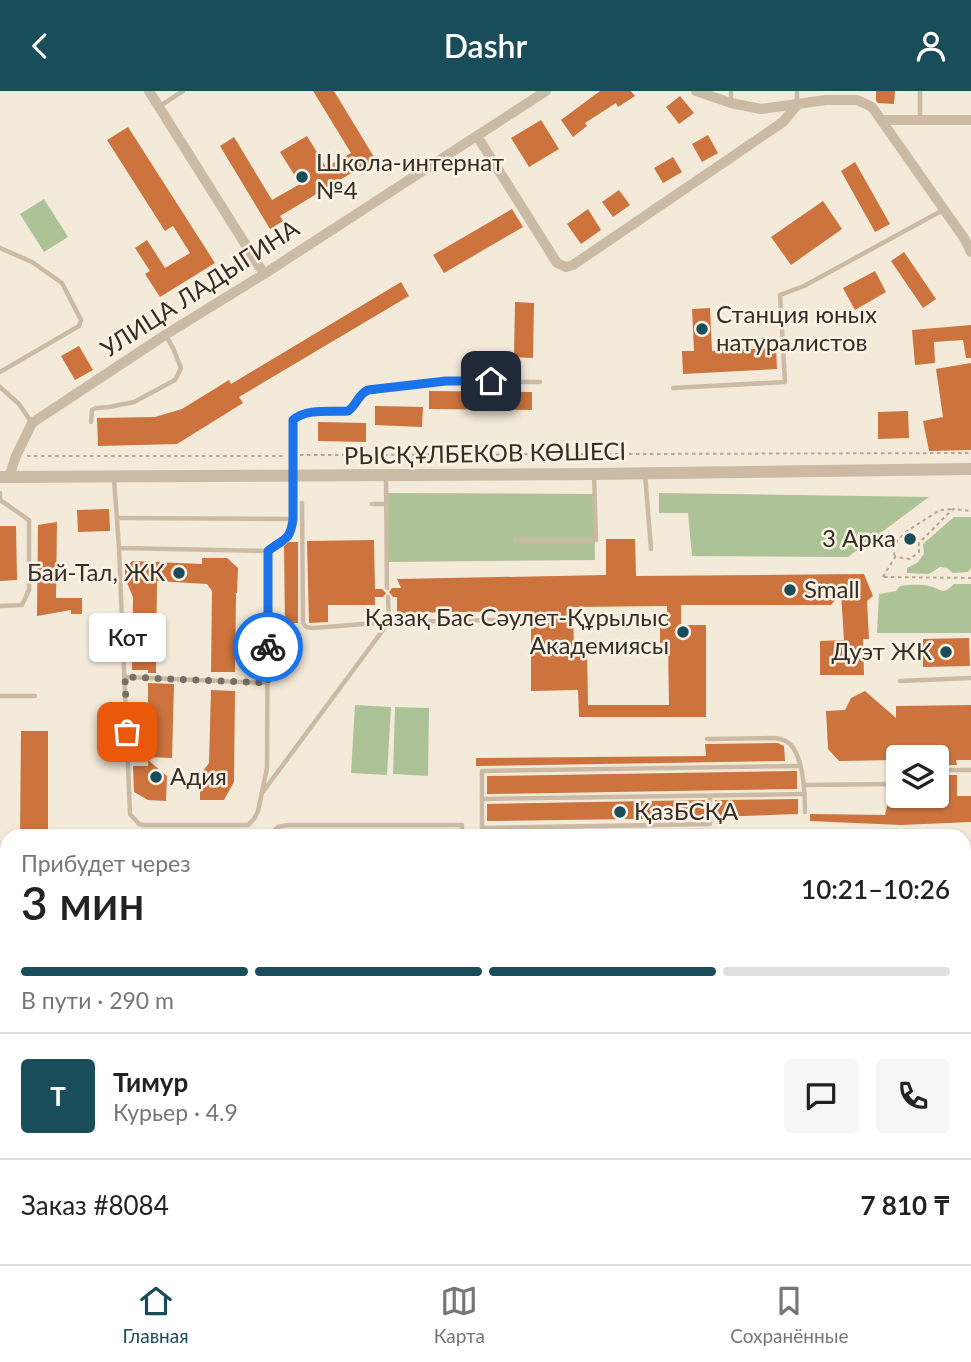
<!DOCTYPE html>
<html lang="ru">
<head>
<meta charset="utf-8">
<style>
	:root { --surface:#fff; --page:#f6f6f6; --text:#222; --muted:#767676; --line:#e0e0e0; --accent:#1a4d5a }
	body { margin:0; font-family:Lato,sans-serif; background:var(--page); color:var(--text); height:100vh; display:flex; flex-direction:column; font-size:26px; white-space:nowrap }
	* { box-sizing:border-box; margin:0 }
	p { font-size:23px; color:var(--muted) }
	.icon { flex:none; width:38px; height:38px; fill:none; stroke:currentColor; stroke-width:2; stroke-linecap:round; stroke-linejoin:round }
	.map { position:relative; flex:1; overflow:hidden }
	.side { position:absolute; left:0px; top:738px; width:971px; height:436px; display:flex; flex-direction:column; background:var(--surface); border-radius:21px 21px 0 0; box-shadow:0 2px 5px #0004 }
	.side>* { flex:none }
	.controls { position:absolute; left:886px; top:654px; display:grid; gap:14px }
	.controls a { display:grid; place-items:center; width:63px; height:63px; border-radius:7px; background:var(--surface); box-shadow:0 2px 5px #0004; font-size:35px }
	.pin { position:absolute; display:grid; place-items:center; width:60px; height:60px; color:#fff; margin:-30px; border-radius:14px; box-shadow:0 4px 10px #0006 }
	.courier { position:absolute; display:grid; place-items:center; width:70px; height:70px; margin:-35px; border:5px solid #1a73e8; border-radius:50%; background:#fff; color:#222; box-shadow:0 2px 9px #0007 }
	.bubble { position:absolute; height:49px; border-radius:7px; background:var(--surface); box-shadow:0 2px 5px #0004; font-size:23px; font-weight:600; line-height:49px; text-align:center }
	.headline em { font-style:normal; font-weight:600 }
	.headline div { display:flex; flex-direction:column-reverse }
	.headline { display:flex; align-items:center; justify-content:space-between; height:119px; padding:0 21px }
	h1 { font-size:46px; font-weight:600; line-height:52px }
	.bar { display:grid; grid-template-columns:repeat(4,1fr); gap:10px 7px; align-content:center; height:84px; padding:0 21px }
	.bar i { height:9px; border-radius:5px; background:var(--line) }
	.bar .active { background:var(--accent) }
	.bar p { grid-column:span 4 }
	.line { display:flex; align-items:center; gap:18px; padding:0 21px; border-top:2px solid var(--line) }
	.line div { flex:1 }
	.round { display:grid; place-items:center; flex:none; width:74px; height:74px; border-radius:7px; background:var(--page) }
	header { display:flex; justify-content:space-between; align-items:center; height:91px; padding:0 21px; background:var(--accent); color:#fff; font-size:32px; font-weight:600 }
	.tab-bar { display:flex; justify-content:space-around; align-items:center; height:98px; border-top:2px solid var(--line); background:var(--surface); font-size:19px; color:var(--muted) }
	.tab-bar a { display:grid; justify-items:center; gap:4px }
	.tab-bar .active { color:var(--accent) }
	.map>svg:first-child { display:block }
	.green { fill:#aec298 }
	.building { fill:#cc733e; fill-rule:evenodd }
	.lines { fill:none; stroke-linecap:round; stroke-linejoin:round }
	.path { stroke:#b7a58f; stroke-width:2; stroke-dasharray:3.5 3.5; stroke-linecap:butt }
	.service { stroke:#cbbba4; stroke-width:4.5 }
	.minor { stroke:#cbbba4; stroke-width:10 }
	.tertiary { stroke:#cbbba4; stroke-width:12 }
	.done { stroke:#787065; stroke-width:7; stroke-dasharray:0 12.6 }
	.route { stroke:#1a73e8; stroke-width:9 }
	.poi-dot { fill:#1a4d5a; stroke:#faf3e5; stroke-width:2.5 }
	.labels { text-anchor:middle; stroke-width:5; stroke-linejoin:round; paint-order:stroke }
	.poi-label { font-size:24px; fill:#362e26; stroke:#faf3e5; text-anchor:start }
	.street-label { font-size:24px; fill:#362e26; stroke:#faf3e5 }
</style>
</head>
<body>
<header><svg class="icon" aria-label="back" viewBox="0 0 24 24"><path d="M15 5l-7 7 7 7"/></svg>Dashr<svg class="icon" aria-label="person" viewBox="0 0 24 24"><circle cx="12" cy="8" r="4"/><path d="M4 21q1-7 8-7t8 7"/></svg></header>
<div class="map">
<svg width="971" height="1173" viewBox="0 0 971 1173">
	<rect width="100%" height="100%" fill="#f3ead9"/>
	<g class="green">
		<path d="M44,108L68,146L44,161L20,123Z"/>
		<path d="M388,402L594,403L595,469L388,471Z"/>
		<path d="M659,402L929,406L848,466L692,465L688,422H659Z"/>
		<path d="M954,426H971V477L968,481L953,482L947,477L940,476L929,483L907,482V477L917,472L924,463L923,453Z"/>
		<path d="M954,493H971V542H877L879,503L896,500L900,495C909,494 920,493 929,495C942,498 942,505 954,493Z"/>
		<path d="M355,614L391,616L387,684L351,682Z"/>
		<path d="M395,616L429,617L428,685L393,683Z"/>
		<path d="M0,1159H7V1167H23L24,1173H0Z"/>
	</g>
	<g class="building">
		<path d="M313,0H334L377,71L365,78L363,75L280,125L283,130L270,138L220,55L234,46L272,109L300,93L280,61L307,45L326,76L351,62Z"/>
		<path d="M600,0H631L635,5L618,16L616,12L585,32L587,35L573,46L561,29Z"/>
		<path d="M876,0H895L894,13L878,12L876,10Z"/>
		<path d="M680,5L694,22L679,33L666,16Z"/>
		<path d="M541,29L559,58L529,76L511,47Z"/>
		<path d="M128,36L215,172L160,206L145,183L150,180L135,157L147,149L165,177L190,162L173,135L165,140L107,49Z"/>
		<path d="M708,44L718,62L702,71L692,53Z"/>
		<path d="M673,66L682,81L663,92L654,77Z"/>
		<path d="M855,71L890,133L875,141L841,80Z"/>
		<path d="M619,99L630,114L613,126L602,111Z"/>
		<path d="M823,110L842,138L791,174L771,146Z"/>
		<path d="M512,118L523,136L444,182L433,164Z"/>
		<path d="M588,118L601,139L581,153L567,133Z"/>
		<path d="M904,161L936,208L923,217L891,170Z"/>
		<path d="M875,180L886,201L855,219L843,197Z"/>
		<path d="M401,191L409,205L239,306L243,312L177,353L98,355L97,327L155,326L182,318L229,289L231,293Z"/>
		<path d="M515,211L534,212L533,267L514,266Z"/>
		<path d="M710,217L712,260L776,257L777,278L683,283L682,260H694L692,218Z"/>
		<path d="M971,234V267H966L963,249L934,251L935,272L915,274L912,239Z"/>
		<path d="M79,255L93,279L75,289L61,265Z"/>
		<path d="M971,272V359L929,360L923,330L943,326L936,278Z"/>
		<path d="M429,300L532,301V319L429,318Z"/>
		<path d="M375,315L423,316L422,336L375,334Z"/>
		<path d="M908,320L909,347L878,348V321Z"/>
		<path d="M318,331L366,332V351L318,350Z"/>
		<path d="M109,418L110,440L78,441L77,419Z"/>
		<path d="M57,431L56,507H82V523H71V519L37,525L38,434Z"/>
		<path d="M0,435H16L17,489L0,490Z"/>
		<path d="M606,448H635L636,485L864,483L873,505L867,510L869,548H863L864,584H820V550L844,549L841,502L831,514H681V534H706V626H579L578,599L531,600V533L551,532L554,529L552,524H530V520L397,522V506H393L389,501L392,497H401L397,488L606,484ZM667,515V533L660,534V552H668L669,614H588L587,560H574L573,516Z"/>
		<path d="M374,449L375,498H382L386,502L383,506H375V514H328V531L309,532L307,450Z"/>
		<path d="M289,451H298V532H285L284,455Z"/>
		<path d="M202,467H227L238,477L237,502H236L235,581H211L212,500L207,493L157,490L156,582H148V579H132L133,506L125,487V479L132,470L202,473Z"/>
		<path d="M969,547L970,575L923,576V548Z"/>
		<path d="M148,592L174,593L172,667L148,666Z"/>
		<path d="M211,599L235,600L234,691L224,709H200V684L209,672Z"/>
		<path d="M865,600L896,627V615L971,614V669H956L957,674H938L936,667H898V669L839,670L828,658L826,620L845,619L851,607Z"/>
		<path d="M21,640H48V746H20Z"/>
		<path d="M778,652L784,655L785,670L476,675V667L706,665L705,653Z"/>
		<path d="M148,669L167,685L166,710L148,709L134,701L133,675H148Z"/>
		<path d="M797,680V698L487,703V685Z"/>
		<path d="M938,684H957V705H971V731L901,734L810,730V723L885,724L890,702L898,703V705H939Z"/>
		<path d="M798,708V723L715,726V709Z"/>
		<path d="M705,709V726L704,727L487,730V713Z"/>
	</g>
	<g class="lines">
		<g class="path">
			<path d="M300,364L971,362"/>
			<path d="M27,365H284"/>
			<path d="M895,465L893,459L897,450L907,440L940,419L953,418"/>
			<path d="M883,486L895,466L910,468L919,461V452L953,418L971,420"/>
			<path d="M884,486L971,487"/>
			<path d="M0,1016H7"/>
			<path d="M964,1017H971"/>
			<path d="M964,1065H971"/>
			<path d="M0,1069H7"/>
		</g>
		<g class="service">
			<path d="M797,0V13"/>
			<path d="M920,0V29"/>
			<path d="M731,12V0"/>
			<path d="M160,15L183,0"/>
			<path d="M0,157L32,171L62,192L81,229L79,235L0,281"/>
			<path d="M0,296L19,313L32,332"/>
			<path d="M673,297L785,291L780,204L804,195L943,119"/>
			<path d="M91,331L92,319L96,317L109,316L134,311L175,289L181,277L173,257L166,245"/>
			<path d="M645,383L651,458"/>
			<path d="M386,386L387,497"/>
			<path d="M114,388L119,457L268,460L267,677L258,720L254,728L248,734H143L139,733L130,723L119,457"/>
			<path d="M0,402V409L29,429V499L22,514L0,515"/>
			<path d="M302,412L303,532L306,536L313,537L388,531"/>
			<path d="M372,413H387"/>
			<path d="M117,427L293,428"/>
			<path d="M515,449H596L594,384"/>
			<path d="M268,460C275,454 285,450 290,443C298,431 293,353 292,334C299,317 332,321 348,320L352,317L363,301L419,292L446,290L540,291"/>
			<path d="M388,506L389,531L549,528"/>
			<path d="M125,586L268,592"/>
			<path d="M900,590L971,587"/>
			<path d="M0,605H35"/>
			<path d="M707,648L775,647C781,648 787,649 791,654C804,669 805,703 805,721"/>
			<path d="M936,679H971"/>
			<path d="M804,694L898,693"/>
			<path d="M262,702L389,531"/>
			<path d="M710,705V733L482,737V680L800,675"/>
			<path d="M482,708L805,703"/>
			<path d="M268,746L278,736L287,734H462V746"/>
			<path d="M0,781H7"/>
			<path d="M964,823H971"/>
			<path d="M0,936H7"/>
			<path d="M0,1110H7"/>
			<path d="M80,1167V1173"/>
			<path d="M432,1167V1173"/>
			<path d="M950,1167V1173"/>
		</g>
		<g class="minor">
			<path d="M149,0L264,183"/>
			<path d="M696,0L731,12L761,18L826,9H857L872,16L964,147L971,161"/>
			<path d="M882,29H971"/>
			<path d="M477,45L557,172L566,176L573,174L783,31L797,14"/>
			<path d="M9,386L16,365L32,332L165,244L264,183L546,0"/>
			<path d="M651,1167V1173"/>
			<path d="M143,1173V1167"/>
		</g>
		<g class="tertiary">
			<path d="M0,386L594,383L971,378"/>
			<path d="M0,1040L7,1041"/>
			<path d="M964,1041H971"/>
		</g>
	</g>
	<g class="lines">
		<path class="done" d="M127,641L125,586L268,592V556"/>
		<path class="route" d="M268,556V460C284,447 290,451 293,428V329C306,317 332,321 348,320C357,314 358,303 368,299L446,290H491"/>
	</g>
	<g class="poi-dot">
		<circle cx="302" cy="86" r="7"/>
		<circle cx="702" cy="238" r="7"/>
		<circle cx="910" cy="448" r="7"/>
		<circle cx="179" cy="482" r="7"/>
		<circle cx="790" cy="499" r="7"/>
		<circle cx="683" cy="541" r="7"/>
		<circle cx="946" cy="561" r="7"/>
		<circle cx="156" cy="686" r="7"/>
		<circle cx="620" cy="721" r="7"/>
	</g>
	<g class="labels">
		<g class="poi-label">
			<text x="316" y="80">Школа-интернат<tspan x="316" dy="28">№4</tspan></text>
			<text x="716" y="232">Станция юных<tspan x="716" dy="28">натуралистов</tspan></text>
			<text x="896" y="456" text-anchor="end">3 Арка</text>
			<text x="165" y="490" text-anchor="end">Бай-Тал, ЖК</text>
			<text x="804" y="507">Small</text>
			<text x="669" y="535" text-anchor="end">Қазақ Бас Сәулет-Құрылыс<tspan x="669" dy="28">Академиясы</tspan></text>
			<text x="932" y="569" text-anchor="end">Дуэт ЖК</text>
			<text x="170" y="694">Адия</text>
			<text x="634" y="729">ҚазБСҚА</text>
		</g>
		<g class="street-label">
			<text transform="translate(200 198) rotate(-33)" y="8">УЛИЦА ЛАДЫГИНА</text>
			<text transform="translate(485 363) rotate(-1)" y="8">РЫСҚҰЛБЕКОВ КӨШЕСІ</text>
		</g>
	</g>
</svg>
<div class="controls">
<a><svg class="icon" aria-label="layers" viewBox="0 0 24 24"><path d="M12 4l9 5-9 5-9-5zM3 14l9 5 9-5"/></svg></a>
</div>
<div class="pin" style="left:127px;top:641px;background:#ea580c"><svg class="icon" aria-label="bag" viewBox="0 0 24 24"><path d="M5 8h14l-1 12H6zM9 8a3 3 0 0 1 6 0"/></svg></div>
<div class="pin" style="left:491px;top:290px;background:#1f2937"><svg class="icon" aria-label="home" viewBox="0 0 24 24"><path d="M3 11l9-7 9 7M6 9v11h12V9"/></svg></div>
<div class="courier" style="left:268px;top:556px"><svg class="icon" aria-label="bike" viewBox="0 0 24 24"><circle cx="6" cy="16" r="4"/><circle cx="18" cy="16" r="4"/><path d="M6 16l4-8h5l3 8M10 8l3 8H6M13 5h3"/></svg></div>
<div class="bubble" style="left:89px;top:522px;width:77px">Кот</div>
<section class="side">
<div class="headline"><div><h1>3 мин</h1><p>Прибудет через</p></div><em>10:21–10:26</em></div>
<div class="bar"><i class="active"></i><i class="active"></i><i class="active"></i><i></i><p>В пути · 290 m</p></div>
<div class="line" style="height:126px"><b class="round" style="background:var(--accent);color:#fff">Т</b><div><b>Тимур</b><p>Курьер · 4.9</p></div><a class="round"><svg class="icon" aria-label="chat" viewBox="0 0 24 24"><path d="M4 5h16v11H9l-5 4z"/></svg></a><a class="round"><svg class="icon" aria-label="phone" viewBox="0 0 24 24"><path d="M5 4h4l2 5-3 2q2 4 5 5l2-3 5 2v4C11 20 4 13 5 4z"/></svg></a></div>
<div class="line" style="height:91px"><div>Заказ #8084</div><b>7 810 ₸</b></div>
</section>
</div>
<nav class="tab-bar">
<a class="active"><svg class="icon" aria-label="home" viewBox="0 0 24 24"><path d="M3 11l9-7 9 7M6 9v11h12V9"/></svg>Главная</a>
<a><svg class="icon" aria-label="map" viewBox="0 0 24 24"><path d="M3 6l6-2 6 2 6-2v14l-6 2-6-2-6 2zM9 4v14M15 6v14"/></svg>Карта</a>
<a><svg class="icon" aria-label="saved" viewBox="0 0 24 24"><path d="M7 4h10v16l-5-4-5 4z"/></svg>Сохранённые</a>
</nav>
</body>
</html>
